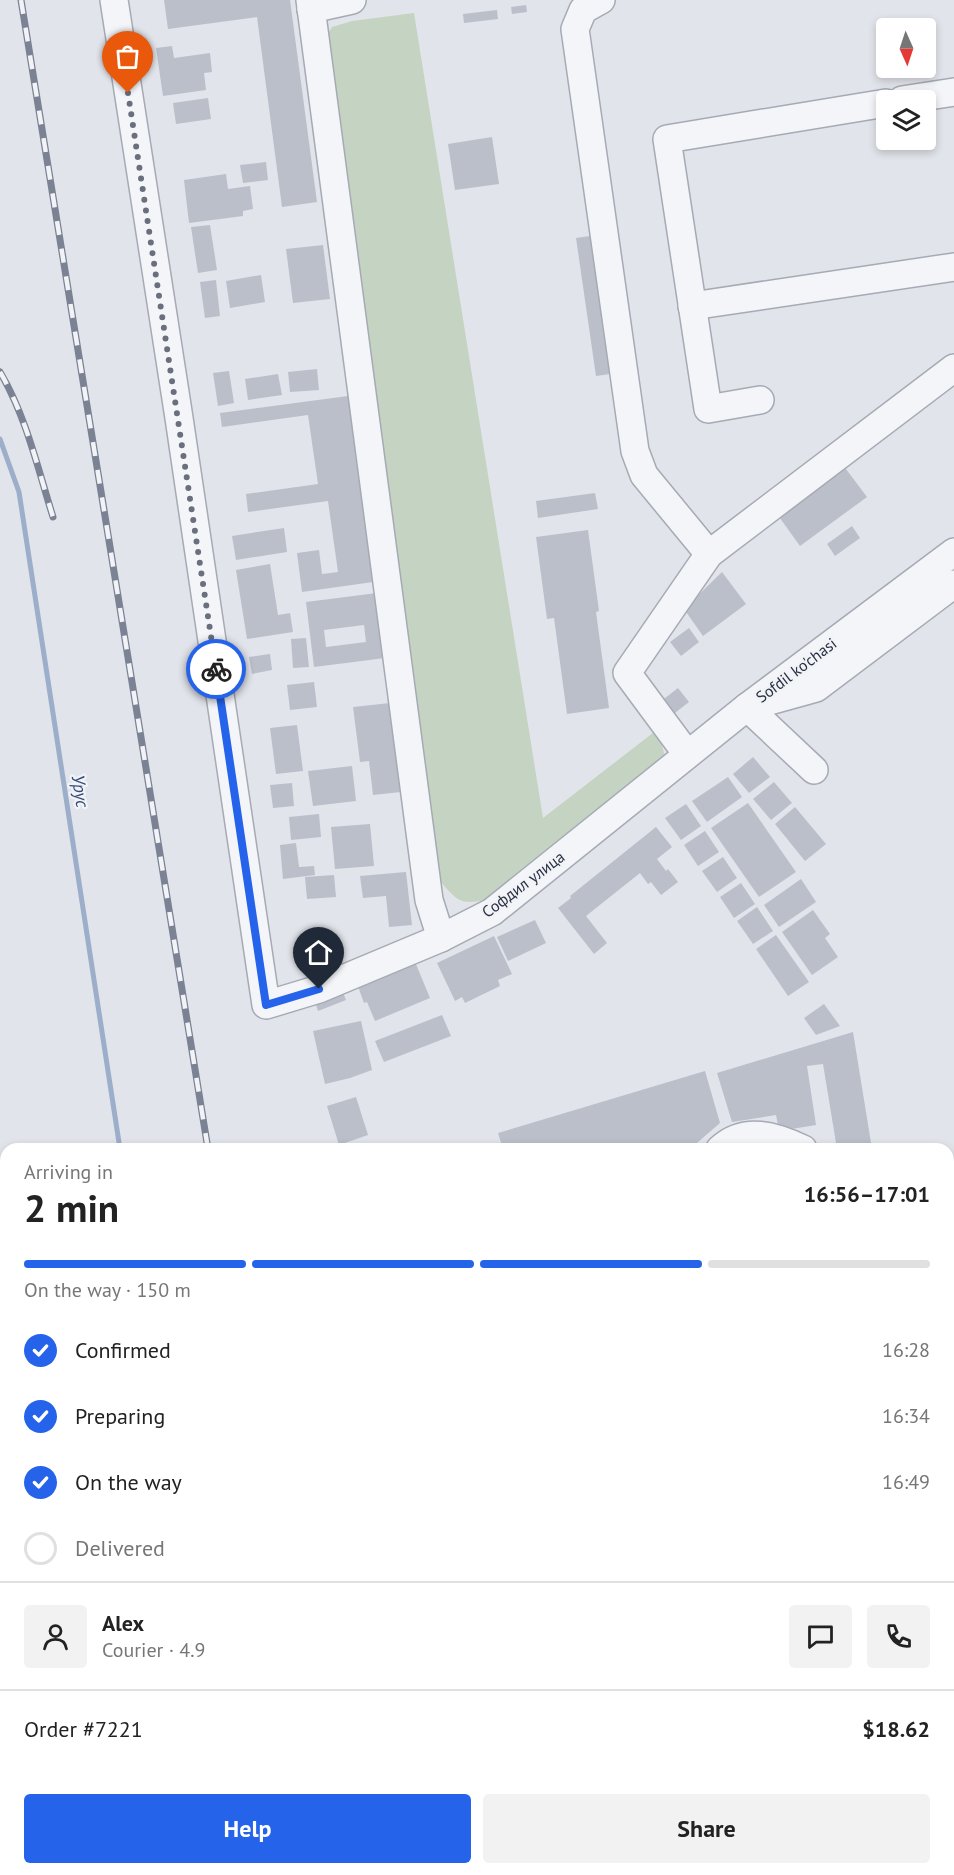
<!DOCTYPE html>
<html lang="en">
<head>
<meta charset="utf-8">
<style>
	:root { --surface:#fff; --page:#f2f2f2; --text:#222; --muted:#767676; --line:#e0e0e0; --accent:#2563eb }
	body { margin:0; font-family:"PT Sans",sans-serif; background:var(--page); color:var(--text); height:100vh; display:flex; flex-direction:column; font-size:22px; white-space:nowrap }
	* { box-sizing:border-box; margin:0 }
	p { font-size:20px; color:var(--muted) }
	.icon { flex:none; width:33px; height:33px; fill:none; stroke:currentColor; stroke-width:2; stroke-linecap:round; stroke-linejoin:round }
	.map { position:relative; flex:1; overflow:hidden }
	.panel { position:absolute; left:0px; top:1143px; width:954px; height:732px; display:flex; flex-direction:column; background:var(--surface); border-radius:18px 18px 0 0; box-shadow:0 3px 9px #0003 }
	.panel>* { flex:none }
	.needle { width:39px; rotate:177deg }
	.controls { position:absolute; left:876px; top:18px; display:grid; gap:12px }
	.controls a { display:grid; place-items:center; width:60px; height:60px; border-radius:6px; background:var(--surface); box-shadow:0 3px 9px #0003; font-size:30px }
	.pin { position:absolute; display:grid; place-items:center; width:51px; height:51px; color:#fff; margin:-62px -26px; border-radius:50% 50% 50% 0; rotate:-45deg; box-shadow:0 0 6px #0007 }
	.pin .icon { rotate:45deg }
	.courier { position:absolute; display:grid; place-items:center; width:60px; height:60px; margin:-30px; border:4px solid #2563eb; border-radius:50%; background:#fff; color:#222; box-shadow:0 2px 8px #0007 }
	.headline em { font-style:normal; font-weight:700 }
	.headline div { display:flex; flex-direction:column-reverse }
	.headline { display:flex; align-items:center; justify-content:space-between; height:102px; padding:0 24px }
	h1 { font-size:39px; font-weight:700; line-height:45px }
	.bar { display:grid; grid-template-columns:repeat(4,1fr); gap:9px 6px; align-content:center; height:72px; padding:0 24px }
	.bar i { height:8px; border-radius:4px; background:var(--line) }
	.bar .current { background:var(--accent) }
	.bar p { grid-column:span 4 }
	.line { display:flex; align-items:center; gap:15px; padding:0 24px; border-top:2px solid var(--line) }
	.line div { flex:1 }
	.round { display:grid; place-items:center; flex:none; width:63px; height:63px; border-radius:6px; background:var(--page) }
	ol { padding:0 24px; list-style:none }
	li { display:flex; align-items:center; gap:18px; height:66px }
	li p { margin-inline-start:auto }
	li .icon { padding:6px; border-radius:50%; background:var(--accent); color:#fff; stroke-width:4 }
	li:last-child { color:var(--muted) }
	li i { width:33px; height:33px; border:3px solid var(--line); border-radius:50% }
	.cta { display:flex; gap:12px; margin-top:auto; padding:12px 24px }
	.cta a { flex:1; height:69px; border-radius:6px; background:var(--accent); color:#fff; font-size:24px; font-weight:700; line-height:69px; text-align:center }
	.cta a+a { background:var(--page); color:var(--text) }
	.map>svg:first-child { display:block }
	.green { fill:#c5d4c2 }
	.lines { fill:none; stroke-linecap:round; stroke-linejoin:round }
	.stream { stroke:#9caeca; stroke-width:5 }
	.building { fill:#bbbfca; fill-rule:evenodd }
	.minor-casing { stroke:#a6aab4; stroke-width:30 }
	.minor { stroke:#f4f5f8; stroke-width:27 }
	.rail-casing { stroke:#7a8294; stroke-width:7 }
	.rail { stroke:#f1f3f7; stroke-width:4.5; stroke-dasharray:14; stroke-linecap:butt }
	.done { stroke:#696f7d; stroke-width:6; stroke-dasharray:0 10.8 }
	.route { stroke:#2563eb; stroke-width:8 }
	.labels { text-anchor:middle; stroke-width:4.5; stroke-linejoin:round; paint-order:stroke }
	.street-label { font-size:16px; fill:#293042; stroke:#f1f3f7 }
	.water-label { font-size:18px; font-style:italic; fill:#334b76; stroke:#f1f3f7 }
</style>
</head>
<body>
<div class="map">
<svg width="954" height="1875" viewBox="0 0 954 1875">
	<rect width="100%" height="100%" fill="#e1e4ea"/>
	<path class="green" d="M414,13L543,818L658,729L666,761L492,899C463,904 460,905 441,882L326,37L332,27L352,21Z"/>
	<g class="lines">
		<g class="stream">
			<path d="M0,439L19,492L120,1149"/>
			<path d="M231,1869L232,1875"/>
		</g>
	</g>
	<g class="building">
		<path d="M164,0H290L317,202L282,207L257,17L168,29Z"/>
		<path d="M526,5L527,12L512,14L511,7Z"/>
		<path d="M497,10L498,19L464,23L463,14Z"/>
		<path d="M172,46L174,58L210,53L212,72L204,73L206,90L163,96L156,48Z"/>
		<path d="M208,98L211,119L176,124L173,103Z"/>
		<path d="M492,137L499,184L455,190L448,144Z"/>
		<path d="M266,162L268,180L243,183L240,165Z"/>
		<path d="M226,174L228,189L250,186L253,209L243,211V216L189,223L184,180Z"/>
		<path d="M210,225L217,270L198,273L191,227Z"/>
		<path d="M597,235L617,373L596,376L576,238Z"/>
		<path d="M323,245L330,299L293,303L286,249Z"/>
		<path d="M261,275L265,302L230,308L226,281Z"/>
		<path d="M216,280L220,316L205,318L200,282Z"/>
		<path d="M317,369L319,390L290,392L288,372Z"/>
		<path d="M229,371L234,403L218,406L213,373Z"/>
		<path d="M278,374L282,395L248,400L245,379Z"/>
		<path d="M348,396L373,582L302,592L297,553L319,550L322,574L338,572L328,501L248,512L246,494L318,484L308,415L222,427L220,413Z"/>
		<path d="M843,465L867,497L800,546L777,514Z"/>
		<path d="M595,493L598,509L538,518L536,501Z"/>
		<path d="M852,526L860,538L835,556L827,544Z"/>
		<path d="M284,528L287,552L236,560L232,536Z"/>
		<path d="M588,530L599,611L596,612L609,708L567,714L554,618L547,619L536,537Z"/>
		<path d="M270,564L278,615L290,613L293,632L247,639L236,570Z"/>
		<path d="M722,572L746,604L703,636L684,609Z"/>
		<path d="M377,593L385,658L314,667L306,602ZM364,625L366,642L326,647L324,630Z"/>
		<path d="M689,628L699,642L681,656L670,642Z"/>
		<path d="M306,638L309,667L293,668L291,639Z"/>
		<path d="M270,654L272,670L252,674L249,657Z"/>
		<path d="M314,682L317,707L290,710L287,685Z"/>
		<path d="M678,688L689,702L671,716L660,702Z"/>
		<path d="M390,703L401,792L373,795L369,761L360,762L353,707Z"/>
		<path d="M297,725L303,771L276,774L270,728Z"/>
		<path d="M753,757L770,777L749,793L733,774Z"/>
		<path d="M352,766L356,801L313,806L308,771Z"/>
		<path d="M728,777L742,797L707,822L692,801Z"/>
		<path d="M774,782L792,803L771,820L753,799Z"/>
		<path d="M292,783L294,806L273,808L270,785Z"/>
		<path d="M748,803L796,872L759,897L711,828Z"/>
		<path d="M686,804L701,826L681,840L665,818Z"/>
		<path d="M795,807L826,844L805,861L775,824Z"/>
		<path d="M319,814L321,837L291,840L289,817Z"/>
		<path d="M370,824L374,866L335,869L331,827Z"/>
		<path d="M656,827L672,847L657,859L666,871L668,869L678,882L661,895L651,882L648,884L640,873L586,916L607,943L594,954L558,908L571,898L570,896Z"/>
		<path d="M705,831L719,852L698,866L684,845Z"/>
		<path d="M296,843L299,867L314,866L315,875L283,879L280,845Z"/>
		<path d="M723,857L737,878L717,892L702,871Z"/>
		<path d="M406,872L412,925L389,927L386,896L363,898L360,876Z"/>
		<path d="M334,875L336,897L307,899L305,877Z"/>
		<path d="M801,879L816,902L779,927L764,905Z"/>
		<path d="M741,883L755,904L734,918L720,897Z"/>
		<path d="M757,907L773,931L753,944L737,921Z"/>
		<path d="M813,910L830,934L825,938L838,957L812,975L782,932Z"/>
		<path d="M535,920L546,943L508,961L497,937Z"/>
		<path d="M776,935L809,982L788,996L756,949Z"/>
		<path d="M494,936L512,974L498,980L500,986L465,1003L462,997L455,1001L437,963Z"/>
		<path d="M413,957L430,998L375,1021L367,1002L364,1003L356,981Z"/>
		<path d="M341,988L346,1000L318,1011L314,999Z"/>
		<path d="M824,1004L840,1026L816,1035L804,1018Z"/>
		<path d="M442,1015L451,1036L384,1062L375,1041Z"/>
		<path d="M361,1021L372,1070L350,1078L325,1084L313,1031Z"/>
		<path d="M853,1032L872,1149H837L823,1064L807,1066L816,1125L779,1131L776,1115L732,1122L717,1073Z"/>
		<path d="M705,1071L720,1123L690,1149H503L498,1133Z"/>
		<path d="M356,1097L368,1135L339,1145L327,1106Z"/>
		<path d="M948,1220L954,1228V1237L948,1242Z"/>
		<path d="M948,1322L954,1330V1386L948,1378Z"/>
		<path d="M954,1398V1410L948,1403Z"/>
		<path d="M951,1471L954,1476V1508L948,1511V1473Z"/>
		<path d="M954,1571V1615L948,1618V1574Z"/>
		<path d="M954,1644V1692L948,1696V1647Z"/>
		<path d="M954,1863V1875H897L896,1873L902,1869H914L916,1872L922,1869H934L937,1874L948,1869V1867Z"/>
		<path d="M480,1869H504L506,1875H483Z"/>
		<path d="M533,1869H543L547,1875H528L526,1873Z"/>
		<path d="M584,1869H601L602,1871L606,1869H637L640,1875H585L582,1870Z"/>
		<path d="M713,1869H726L717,1875Z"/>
		<path d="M746,1869H758L762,1875H749Z"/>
	</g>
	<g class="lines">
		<g class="minor-casing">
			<g id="minor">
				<path d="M114,0L179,418L266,1005L319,989L441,938L492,912L747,707L954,552"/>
				<path d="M310,0L429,900L441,938"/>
				<path d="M601,0L583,10L575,29L635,451L644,475L709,554"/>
				<path d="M311,9L352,0"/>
				<path d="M902,100L954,92"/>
				<path d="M692,306L954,267"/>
				<path d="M760,400L708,409L667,139L886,103"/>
				<path d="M762,703L816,688L954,584"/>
				<path d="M747,707L814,770"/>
				<path d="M687,754L627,673L709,554L954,368"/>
				<path d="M720,1149C745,1126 775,1136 803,1149"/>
				<path d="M948,1704L954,1700"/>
				<path d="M433,1869L434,1875"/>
				<path d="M682,1875L692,1869"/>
			</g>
		</g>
		<use href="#minor" class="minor"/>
		<g class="rail-casing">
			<g id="rail">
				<path d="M21,0L208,1149"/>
				<path d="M0,372C26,416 38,469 53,517"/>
				<path d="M0,1175L6,1212"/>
				<path d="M0,1290L6,1327"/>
				<path d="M0,1558L6,1595"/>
				<path d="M0,1832L6,1842"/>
				<path d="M22,1869L26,1875"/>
				<path d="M56,1869L58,1875"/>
				<path d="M97,1869L98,1875"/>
				<path d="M116,1869L118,1875"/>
				<path d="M324,1869L325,1875"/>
				<path d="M344,1869V1875"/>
			</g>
		</g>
		<use href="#rail" class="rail"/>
	</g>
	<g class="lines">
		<path class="done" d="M128,93L216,669"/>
		<path class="route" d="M216,669L266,1005L319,989"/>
	</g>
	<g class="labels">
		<g class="street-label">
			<text transform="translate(796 670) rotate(-37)" y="6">Sofdil ko'chasi</text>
			<text transform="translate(523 884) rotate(-37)" y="6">Софдил улица</text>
		</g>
		<g class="water-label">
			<text transform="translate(80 791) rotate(81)" y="6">Урус</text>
		</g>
	</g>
</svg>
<div class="controls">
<a><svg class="needle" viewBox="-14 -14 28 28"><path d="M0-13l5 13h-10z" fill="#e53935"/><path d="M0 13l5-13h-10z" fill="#767676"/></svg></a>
<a><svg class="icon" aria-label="layers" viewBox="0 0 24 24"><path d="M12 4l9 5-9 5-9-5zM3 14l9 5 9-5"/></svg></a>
</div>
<div class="pin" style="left:128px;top:93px;background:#ea580c"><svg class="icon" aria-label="bag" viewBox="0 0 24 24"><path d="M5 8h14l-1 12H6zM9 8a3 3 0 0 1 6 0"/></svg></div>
<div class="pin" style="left:319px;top:989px;background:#1f2937"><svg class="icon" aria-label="home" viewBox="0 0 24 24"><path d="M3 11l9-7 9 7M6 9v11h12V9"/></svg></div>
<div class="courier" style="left:216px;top:669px"><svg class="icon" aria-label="bike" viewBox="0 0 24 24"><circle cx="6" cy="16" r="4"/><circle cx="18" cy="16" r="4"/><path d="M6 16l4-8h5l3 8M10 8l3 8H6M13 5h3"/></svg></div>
<section class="panel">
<div class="headline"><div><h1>2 min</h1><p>Arriving in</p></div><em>16:56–17:01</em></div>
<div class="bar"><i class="current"></i><i class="current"></i><i class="current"></i><i></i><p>On the way · 150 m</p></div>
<ol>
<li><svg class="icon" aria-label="check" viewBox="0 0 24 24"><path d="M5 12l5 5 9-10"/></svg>Confirmed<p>16:28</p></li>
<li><svg class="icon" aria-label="check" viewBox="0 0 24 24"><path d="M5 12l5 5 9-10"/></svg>Preparing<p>16:34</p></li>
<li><svg class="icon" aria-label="check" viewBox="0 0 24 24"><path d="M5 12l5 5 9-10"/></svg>On the way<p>16:49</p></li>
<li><i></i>Delivered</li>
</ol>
<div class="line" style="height:108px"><a class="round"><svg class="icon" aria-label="person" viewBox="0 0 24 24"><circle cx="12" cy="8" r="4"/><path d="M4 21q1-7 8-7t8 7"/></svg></a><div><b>Alex</b><p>Courier · 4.9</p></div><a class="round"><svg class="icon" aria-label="chat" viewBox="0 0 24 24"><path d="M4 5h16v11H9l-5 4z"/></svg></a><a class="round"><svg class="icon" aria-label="phone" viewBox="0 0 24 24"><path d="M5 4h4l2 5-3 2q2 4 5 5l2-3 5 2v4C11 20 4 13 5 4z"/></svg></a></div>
<div class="line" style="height:78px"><div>Order #7221</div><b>$18.62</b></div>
<div class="cta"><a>Help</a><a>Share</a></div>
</section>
</div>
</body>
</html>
